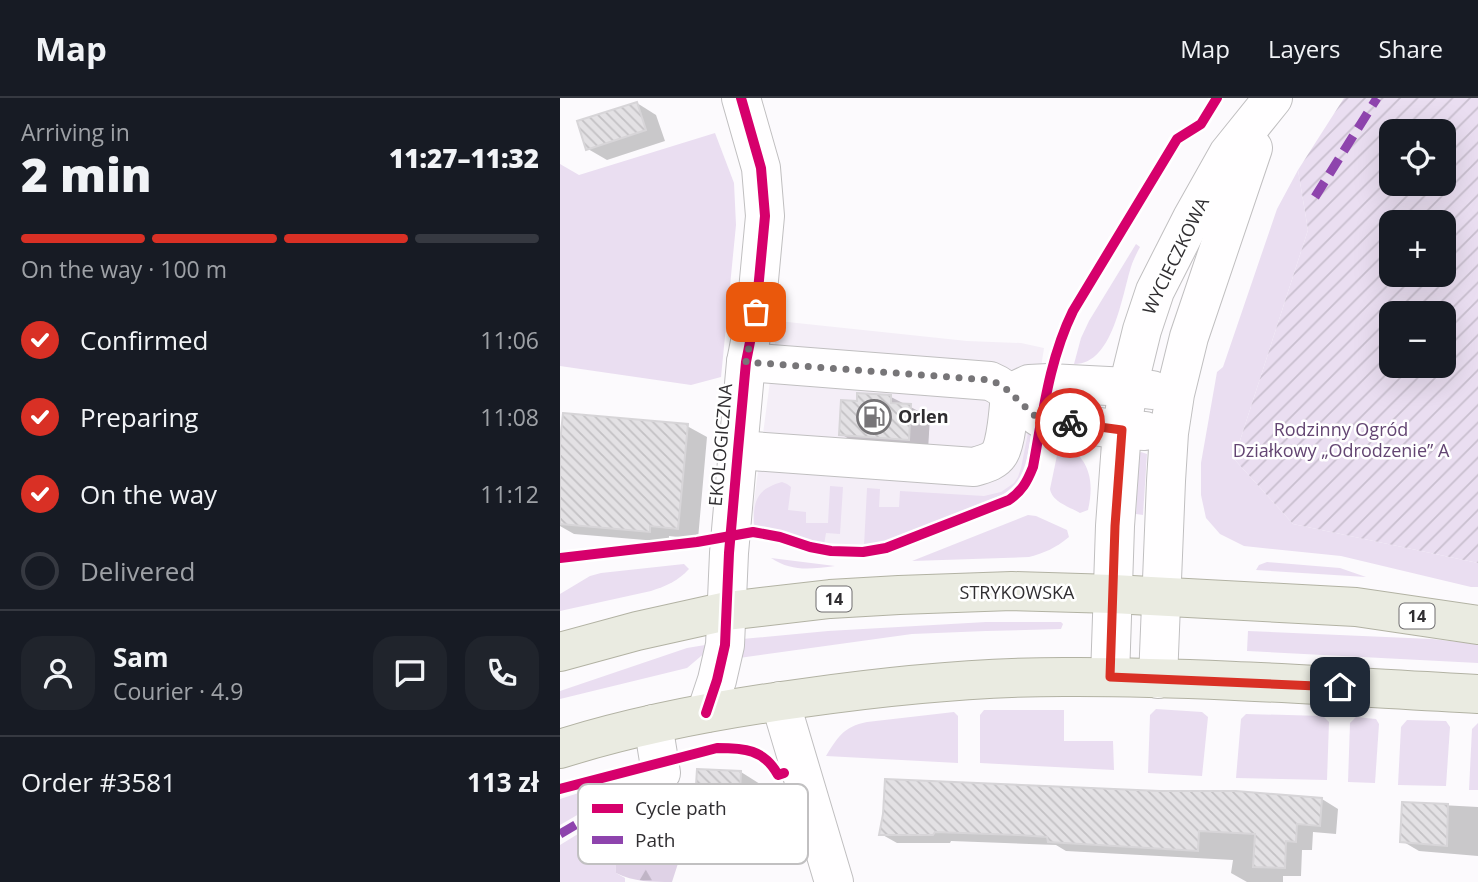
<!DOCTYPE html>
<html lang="en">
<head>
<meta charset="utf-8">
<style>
	:root { --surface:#171b24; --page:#20242c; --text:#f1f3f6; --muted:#9ea1a6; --line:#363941; --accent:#d93025 }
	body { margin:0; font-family:"Open Sans",sans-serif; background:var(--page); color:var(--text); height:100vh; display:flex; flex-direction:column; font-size:26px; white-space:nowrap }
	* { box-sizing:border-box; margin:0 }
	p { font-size:23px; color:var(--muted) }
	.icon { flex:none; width:38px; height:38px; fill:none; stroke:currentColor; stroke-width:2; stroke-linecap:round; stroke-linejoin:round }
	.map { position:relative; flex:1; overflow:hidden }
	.details { display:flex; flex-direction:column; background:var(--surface); width:560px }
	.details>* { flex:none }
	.tools { position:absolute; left:819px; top:21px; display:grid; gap:14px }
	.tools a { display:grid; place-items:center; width:77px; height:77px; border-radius:14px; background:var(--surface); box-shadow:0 7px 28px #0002; font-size:35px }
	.pin { position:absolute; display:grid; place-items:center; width:60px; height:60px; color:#fff; margin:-30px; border-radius:14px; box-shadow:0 4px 10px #0006 }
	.courier { position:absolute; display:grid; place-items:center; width:70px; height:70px; margin:-35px; border:5px solid #d93025; border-radius:50%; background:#fff; color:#222; box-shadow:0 2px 9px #0007 }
	.headline em { font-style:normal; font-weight:800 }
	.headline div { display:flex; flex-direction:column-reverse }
	.headline { display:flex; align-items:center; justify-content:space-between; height:119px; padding:0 21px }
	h1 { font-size:46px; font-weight:800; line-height:52px }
	.bar { display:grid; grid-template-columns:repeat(4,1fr); gap:10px 7px; align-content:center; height:84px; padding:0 21px }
	.bar i { height:9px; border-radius:5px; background:var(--line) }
	.bar .current { background:var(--accent) }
	.bar p { grid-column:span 4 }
	.line { display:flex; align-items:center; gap:18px; padding:0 21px; border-top:2px solid var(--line) }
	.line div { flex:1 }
	.round { display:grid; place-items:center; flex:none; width:74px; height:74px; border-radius:21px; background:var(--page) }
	ol { padding:0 21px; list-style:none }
	li { display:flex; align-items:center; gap:21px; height:77px }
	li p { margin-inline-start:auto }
	li .icon { padding:7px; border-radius:50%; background:var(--accent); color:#fff; stroke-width:4 }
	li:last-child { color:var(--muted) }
	li i { width:38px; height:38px; border:4px solid var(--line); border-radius:50% }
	header { display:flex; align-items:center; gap:42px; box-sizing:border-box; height:98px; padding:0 35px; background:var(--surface); border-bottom:2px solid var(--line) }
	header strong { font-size:33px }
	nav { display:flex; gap:38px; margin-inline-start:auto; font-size:24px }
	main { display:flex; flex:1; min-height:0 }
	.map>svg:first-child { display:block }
	.built { fill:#f4eef7 }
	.grass { fill:#eadef1 }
	.forest { fill:url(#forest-firs) }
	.garden { fill:url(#garden-furrows); fill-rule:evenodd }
	.shadow { fill:#0003 }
	.building { fill:url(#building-back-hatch); stroke:#d7d5d8; stroke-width:2 }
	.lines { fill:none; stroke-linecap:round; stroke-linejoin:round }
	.minor-casing { stroke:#c0bfc0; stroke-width:40 }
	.major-casing { stroke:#b2b2a3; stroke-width:40 }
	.minor { stroke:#fffeff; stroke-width:38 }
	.major { stroke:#eaebe1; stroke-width:38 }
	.quiet { stroke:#8e44ad; stroke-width:9; stroke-dasharray:18 9; stroke-linecap:butt }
	.cycleway-casing { stroke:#fff; stroke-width:15 }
	.cycleway { stroke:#d6006c; stroke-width:10 }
	.done { stroke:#777578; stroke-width:7; stroke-dasharray:0 12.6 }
	.route { stroke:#d93025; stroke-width:9 }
	.labels { text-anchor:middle; stroke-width:5; stroke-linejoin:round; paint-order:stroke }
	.shield { fill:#fff; stroke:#6e6d6f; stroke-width:2 }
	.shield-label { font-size:16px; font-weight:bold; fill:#302e31 }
	.street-label { font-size:18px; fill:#302e31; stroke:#fff }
	.poi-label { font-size:18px; font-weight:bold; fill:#302e31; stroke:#fff; text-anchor:start }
	.park-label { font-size:18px; fill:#634572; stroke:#fff }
	.key { fill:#fff; stroke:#c1c0c1; stroke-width:2 }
	.key-label { font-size:19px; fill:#302e31 }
</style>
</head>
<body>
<header>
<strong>Map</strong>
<nav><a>Map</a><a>Layers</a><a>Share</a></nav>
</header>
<main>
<section class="details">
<div class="headline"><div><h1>2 min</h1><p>Arriving in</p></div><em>11:27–11:32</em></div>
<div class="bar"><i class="current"></i><i class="current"></i><i class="current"></i><i></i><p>On the way · 100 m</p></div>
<ol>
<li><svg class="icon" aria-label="check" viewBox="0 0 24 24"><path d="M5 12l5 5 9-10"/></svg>Confirmed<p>11:06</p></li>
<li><svg class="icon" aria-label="check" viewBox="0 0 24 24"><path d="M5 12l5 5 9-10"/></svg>Preparing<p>11:08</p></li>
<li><svg class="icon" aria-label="check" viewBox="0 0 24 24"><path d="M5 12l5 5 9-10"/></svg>On the way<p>11:12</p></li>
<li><i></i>Delivered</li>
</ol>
<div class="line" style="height:126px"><a class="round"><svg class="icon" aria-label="person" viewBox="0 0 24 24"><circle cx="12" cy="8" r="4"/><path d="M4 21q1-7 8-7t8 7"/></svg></a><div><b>Sam</b><p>Courier · 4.9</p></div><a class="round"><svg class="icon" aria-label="chat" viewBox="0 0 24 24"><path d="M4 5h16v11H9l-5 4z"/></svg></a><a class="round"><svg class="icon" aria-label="phone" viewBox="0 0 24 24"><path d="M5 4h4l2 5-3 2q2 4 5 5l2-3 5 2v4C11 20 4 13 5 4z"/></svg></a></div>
<div class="line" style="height:91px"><div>Order #3581</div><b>113 zł</b></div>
</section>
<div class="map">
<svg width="918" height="784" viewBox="0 0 918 784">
	<defs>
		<pattern id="forest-firs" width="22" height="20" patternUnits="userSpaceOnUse" patternTransform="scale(1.75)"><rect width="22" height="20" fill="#dfd2e6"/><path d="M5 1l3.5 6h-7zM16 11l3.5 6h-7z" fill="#c0b5c6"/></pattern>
		<pattern id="garden-furrows" width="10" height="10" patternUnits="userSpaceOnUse" patternTransform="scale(1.75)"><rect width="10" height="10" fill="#eadef1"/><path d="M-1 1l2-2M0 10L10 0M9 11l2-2" fill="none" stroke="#c9bfcf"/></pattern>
		<pattern id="building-back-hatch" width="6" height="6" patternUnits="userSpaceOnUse" patternTransform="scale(1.75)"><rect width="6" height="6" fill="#e3e1e4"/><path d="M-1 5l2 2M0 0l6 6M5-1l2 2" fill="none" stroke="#c3c1c4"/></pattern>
	</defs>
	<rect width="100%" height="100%" fill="#fcfafd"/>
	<path class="built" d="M218,223L407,243L461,245L484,250L471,335L462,378L458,384L442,397L323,444L304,448L264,447L220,433L194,429L193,411Z"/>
	<g class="grass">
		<path d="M155,35L174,85L176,127L161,279L131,287L0,268V66L19,77Z"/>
		<path d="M738,72L748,132L674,361L733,426L918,465V489H911L781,458L684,448L660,436L646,420L641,397V365L657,274L663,269L717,111Z"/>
		<path d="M576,146L580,149C577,155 573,162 571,169C562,197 553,267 514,266L521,240L529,223Z"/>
		<path d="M468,335H471C468,360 465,383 442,397L323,444L304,448L307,390L320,391L319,409H339L340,393L424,398L441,394L454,385L458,379L461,370Z"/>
		<path d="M500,343C529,359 535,381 528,412L520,415C510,409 492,404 490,391Z"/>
		<path d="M581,354L587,356L583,417L576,416L579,356Z"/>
		<path d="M222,384L227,386L231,389L228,412L246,414V425H268L270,388L283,389L280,436L266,435L264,447L220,433L194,429C193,404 196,391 222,384Z"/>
		<path d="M468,417L476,418L507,432L509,439C496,450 484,455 469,459L352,463Z"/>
		<path d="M211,460L275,468C251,471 232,474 211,460Z"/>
		<path d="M707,464L780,470L806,479L696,472L699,467Z"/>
		<path d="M124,466L129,471C118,483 106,488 91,493L0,513V496L30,478L41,475Z"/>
		<path d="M426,524H501L503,526L501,531L426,533L352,536L179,560L182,541L268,533Z"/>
		<path d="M688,533L872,541L918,546V565L687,553Z"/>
		<path d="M145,547L148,550L147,553L127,570L0,601V593L127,550Z"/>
		<path d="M596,611L642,614L648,619L642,678L588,675L590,617Z"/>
		<path d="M424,612H504V643H553L554,672L420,665V617Z"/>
		<path d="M394,614L398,618V665L266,658C278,639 283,629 307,624Z"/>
		<path d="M686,616L763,618L769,624L767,682L676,680L681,621Z"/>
		<path d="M796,619L816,621L819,626L815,685L788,684L790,625Z"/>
		<path d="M847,622L886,623L890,629L886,688L838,687L841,629Z"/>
		<path d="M918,625V692H909L912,631Z"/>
		<path d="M86,677L0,727V701L37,689Z"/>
		<path d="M47,725L54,741L56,775L65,780V784H0V747L31,728Z"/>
	</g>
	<path class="forest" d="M120,698L124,747L112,784C92,784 74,784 56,775L54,741L47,725L31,728L55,711L71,705Z"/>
	<path class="garden" d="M784,0H918V465L733,426L674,361L748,132L738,72ZM831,33H884V86H831ZM831,124H884V177H831ZM831,215H884V268H831Z"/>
	<g class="shadow">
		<path d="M77,5L96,17L105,43L47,62L28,51Z"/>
		<path d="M331,299L370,319L368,352L300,348L281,336L298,305Z"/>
		<path d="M127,328L147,339L138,441L109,438V444L14,436L0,428V364Z"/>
		<path d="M181,674L200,686L198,732L155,730L136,719Z"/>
		<path d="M600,694L676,695L762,701L778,711L776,736L753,734L752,752H742L741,778H723V784H687L671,775L673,762L506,753L496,747L391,743L390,745H337L321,736Z"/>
		<path d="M844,705L918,709V758L859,753L842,743Z"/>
	</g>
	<g class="building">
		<path d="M77,4L86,32L26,52L17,23Z"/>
		<path d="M297,295L331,297V305L351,306L349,342L279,337L281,302L297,303Z"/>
		<path d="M3,315L128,326L118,431L90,428V434L0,426V345Z"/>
		<path d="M137,671L181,673L179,722L134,720Z"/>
		<path d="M325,681L600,693H676L762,700L760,728L737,726L736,744L726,743L725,770L693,769L695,736L639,733L638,753L488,744L487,739L459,737L375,734L373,737H319L323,716Z"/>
		<path d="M842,704L888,706L887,748L840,744Z"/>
	</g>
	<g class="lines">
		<g class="minor-casing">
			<g id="minor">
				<path d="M186,264L430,283C450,291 463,310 482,321L562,332L585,333"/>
				<path d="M450,295L469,286L489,285L568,289L592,292"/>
				<path d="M178,352L414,369C423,366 434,364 439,356C446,348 449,308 450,295"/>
				<path d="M550,579L555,428L562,332L568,289L582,232L595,193L632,120L668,56L713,0"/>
				<path d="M598,581L606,383L609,335L615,296L629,239L693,50"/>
				<path d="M220,603L274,784"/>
				<path d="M146,615L157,582L165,547L169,455L178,352L186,264L196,214L205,118L201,70L181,0"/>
				<path d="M65,698L101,675L93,626"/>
			</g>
		</g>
		<g class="major-casing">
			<g id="major">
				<path d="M0,554L77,533L167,513L270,501L339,497L452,493L553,496L796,509L918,527"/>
				<path d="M0,651C79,626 161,611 243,600C334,587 425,578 517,579C650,579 784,589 918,596"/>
			</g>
		</g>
		<use href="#minor" class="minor"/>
		<use href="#major" class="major"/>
		<g class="quiet">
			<path d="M755,99L817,0"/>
			<path d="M0,736L65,698"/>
		</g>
		<g class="cycleway-casing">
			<g id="cycleway">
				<path d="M0,460L137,444L193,434L220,439L250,449L271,453L303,454L326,450L449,402C462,393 467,384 473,369C483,316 489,262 513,213L617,41L641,26L657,0"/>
				<path d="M146,615L157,582L165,547L169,455L178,352L186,264L196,214L205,118L201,70L181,0"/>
				<path d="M0,691L157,650C184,650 204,651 218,677L224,675"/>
			</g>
		</g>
		<use href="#cycleway" class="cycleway"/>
	</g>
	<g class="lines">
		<path class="done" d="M196,214L186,264L430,282L443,288L474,317L482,321L510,325"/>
		<path class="route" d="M510,325L562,332L555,428L550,579L780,589"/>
	</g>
	<defs>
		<g id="fuel-ring" transform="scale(1.75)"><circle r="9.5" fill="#fff" stroke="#777578" stroke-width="1.5"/><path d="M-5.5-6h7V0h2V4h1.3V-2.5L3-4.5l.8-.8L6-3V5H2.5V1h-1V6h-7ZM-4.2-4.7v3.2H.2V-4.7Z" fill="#777578"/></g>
	</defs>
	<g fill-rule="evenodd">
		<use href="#fuel-ring" x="314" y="319"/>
	</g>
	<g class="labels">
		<g class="shield">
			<rect x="256.5" y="488.5" width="35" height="25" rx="5"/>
			<rect x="839.5" y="505.5" width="35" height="25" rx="5"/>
		</g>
		<g class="shield-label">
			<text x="274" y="507">14</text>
			<text x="857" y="524">14</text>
		</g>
		<g class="street-label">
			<text transform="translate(616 158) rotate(-64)" y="6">WYCIECZKOWA</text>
			<text transform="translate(161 347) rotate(-85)" y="6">EKOLOGICZNA</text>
			<text x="457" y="501">STRYKOWSKA</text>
		</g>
		<g class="poi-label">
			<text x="338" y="325">Orlen</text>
		</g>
		<g class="park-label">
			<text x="781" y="338">Rodzinny Ogród<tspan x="781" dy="21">Działkowy „Odrodzenie” A</tspan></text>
		</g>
	</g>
	<rect x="18" y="686" width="230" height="80" rx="10" class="key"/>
	<rect x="32" y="706" width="31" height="9" fill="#d6006c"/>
	<rect x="32" y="738" width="31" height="8" fill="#8e44ad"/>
	<g class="key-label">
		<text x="75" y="717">Cycle path</text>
		<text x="75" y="749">Path</text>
	</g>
</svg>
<div class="tools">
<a><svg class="icon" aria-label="locate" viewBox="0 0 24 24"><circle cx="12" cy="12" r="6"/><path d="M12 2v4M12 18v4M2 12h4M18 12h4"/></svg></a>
<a>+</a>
<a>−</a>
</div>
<div class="pin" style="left:196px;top:214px;background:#ea580c"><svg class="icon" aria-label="bag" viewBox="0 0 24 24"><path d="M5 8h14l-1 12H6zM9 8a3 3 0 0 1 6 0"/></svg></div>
<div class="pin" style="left:780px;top:589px;background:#1f2937"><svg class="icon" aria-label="home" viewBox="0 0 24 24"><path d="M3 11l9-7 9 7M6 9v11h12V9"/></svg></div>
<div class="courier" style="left:510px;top:325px"><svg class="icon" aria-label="bike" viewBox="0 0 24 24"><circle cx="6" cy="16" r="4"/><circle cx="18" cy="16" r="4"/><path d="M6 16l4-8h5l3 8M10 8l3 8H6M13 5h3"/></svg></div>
</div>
</main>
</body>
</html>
